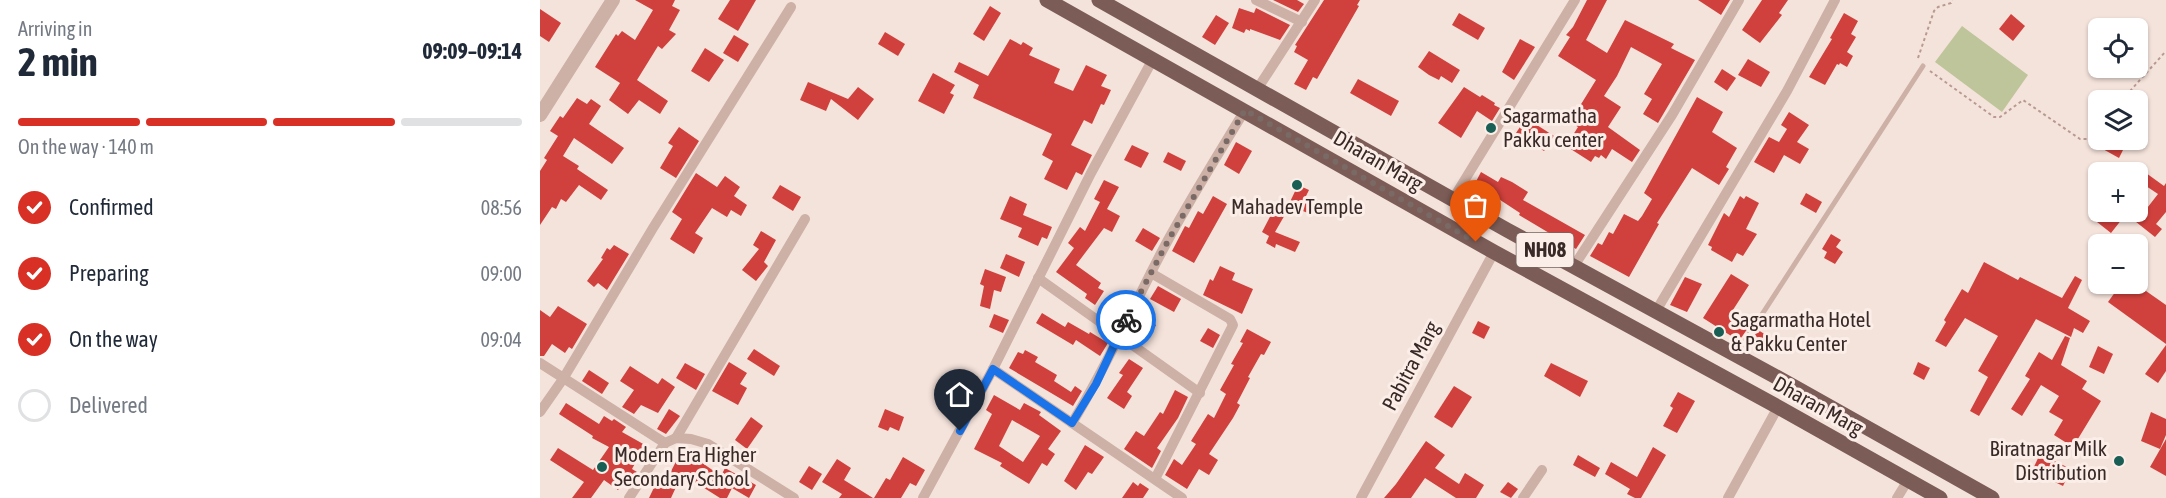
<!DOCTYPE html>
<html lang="en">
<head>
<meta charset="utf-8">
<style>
	:root { --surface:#fff; --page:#f6f6f7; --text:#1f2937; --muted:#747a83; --line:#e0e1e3; --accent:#d93025 }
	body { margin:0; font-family:"Asap Condensed",sans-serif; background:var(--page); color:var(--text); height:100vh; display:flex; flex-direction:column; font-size:22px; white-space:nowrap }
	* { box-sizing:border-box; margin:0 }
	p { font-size:20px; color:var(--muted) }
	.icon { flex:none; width:33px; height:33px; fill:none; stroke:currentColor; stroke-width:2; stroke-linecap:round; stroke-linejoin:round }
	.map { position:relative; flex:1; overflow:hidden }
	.side { display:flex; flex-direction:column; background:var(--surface); width:540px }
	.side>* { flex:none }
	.buttons { position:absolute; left:1548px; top:18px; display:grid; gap:12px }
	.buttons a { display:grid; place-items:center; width:60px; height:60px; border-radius:9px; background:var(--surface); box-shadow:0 2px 4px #0004; font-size:30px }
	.pin { position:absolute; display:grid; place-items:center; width:51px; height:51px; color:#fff; margin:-62px -26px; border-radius:50% 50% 50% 0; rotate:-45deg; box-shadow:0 0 6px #0007 }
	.pin .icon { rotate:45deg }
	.courier { position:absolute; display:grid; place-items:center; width:60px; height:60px; margin:-30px; border:4px solid #1a73e8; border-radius:50%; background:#fff; color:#222; box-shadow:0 2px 8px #0007 }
	.summary em { font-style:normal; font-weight:700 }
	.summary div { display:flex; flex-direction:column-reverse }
	.summary { display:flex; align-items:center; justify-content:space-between; height:102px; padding:0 18px }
	h1 { font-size:39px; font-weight:700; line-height:45px }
	.bar { display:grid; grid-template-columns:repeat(4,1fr); gap:9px 6px; align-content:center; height:72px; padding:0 18px }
	.bar i { height:8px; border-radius:4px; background:var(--line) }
	.bar .on { background:var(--accent) }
	.bar p { grid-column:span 4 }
	ol { padding:0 18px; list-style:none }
	li { display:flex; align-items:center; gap:18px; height:66px }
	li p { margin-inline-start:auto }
	li .icon { padding:6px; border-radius:50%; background:var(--accent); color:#fff; stroke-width:4 }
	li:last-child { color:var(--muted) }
	li i { width:33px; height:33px; border:3px solid var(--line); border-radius:50% }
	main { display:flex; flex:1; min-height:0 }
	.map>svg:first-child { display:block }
	.green { fill:#bfc59a }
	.building { fill:#d0413d; fill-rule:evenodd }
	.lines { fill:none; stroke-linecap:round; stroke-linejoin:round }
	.path { stroke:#b99990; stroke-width:2; stroke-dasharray:3 3; stroke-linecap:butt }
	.service { stroke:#cdb0a6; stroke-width:5 }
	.minor { stroke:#cdb0a6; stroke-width:10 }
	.tertiary { stroke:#cdb0a6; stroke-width:14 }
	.primary { stroke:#7c5c57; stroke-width:15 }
	.done { stroke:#7a6a66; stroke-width:6; stroke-dasharray:0 10.8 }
	.route { stroke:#1a73e8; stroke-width:8 }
	.poi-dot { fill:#195e54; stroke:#fbeee8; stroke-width:2 }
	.labels { text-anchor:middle; stroke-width:6; stroke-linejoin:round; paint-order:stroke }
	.shield { fill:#fbeee8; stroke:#736461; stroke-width:1.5 }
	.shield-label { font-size:20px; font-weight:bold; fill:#392927 }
	.poi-label { font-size:21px; fill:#392927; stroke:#fbeee8; text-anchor:start }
	.street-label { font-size:21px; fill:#392927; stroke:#fbeee8 }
</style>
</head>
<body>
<main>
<section class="side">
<div class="summary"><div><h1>2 min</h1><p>Arriving in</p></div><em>09:09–09:14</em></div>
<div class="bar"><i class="on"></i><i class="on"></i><i class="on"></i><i></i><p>On the way · 140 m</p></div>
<ol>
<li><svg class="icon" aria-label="check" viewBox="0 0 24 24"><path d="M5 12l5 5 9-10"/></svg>Confirmed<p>08:56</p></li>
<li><svg class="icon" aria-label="check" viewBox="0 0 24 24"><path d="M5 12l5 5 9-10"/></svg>Preparing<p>09:00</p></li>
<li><svg class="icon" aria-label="check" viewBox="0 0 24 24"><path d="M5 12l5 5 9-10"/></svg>On the way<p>09:04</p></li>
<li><i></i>Delivered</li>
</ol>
</section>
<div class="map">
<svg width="1626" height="498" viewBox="0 0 1626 498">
	<rect width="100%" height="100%" fill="#f4e3db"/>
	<path class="green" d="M1422,26L1488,75L1462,112L1395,62Z"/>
	<g class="building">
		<path d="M95,0H135L132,6L140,10L129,30L136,34L122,49L118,46L97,80L128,101L120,114L99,100L88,114L69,100L80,83L55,67L76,34L78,36L82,31L95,40L113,10Z"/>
		<path d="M190,0H216L198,31L178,19Z"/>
		<path d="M733,0H757L764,4L758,12Z"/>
		<path d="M784,0H820L817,5L819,6L777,79L773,77L766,90L754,84L768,60L754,52L757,46L755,45Z"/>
		<path d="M1047,0H1067L1046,40L1067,53L1085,20L1134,44L1131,48L1155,60L1118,123L1103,114L1112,99L1104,94L1122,64L1091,47L1077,76L1064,96L1081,107L1068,127L1100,150L1092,162L1072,149L1066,159L1061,155L1059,158L1055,156L1051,162L1026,146L1038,127L1030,122L1056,80L1018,56L1030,37L1026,35L1033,27Z"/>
		<path d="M1158,0H1190L1181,15Z"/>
		<path d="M1222,0H1248L1239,13L1242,15L1220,43L1202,30Z"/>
		<path d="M450,6L461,13L444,41L433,34Z"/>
		<path d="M699,8L714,13L716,8L750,25L740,40L710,29V31L706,29L704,33L692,28Z"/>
		<path d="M0,9L21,23L9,42L0,36Z"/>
		<path d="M919,13L945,28L938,40L912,25Z"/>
		<path d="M1304,13L1318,21L1311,34L1316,37L1307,52L1313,56L1307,67L1300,63L1299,65L1297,64L1285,85L1269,77L1292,39L1290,38Z"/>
		<path d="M1471,14L1485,26L1473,41L1459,29Z"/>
		<path d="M676,15L689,23L675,45L662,37Z"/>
		<path d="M345,32L365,44L358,56L338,44Z"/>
		<path d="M194,35L209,44L198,62L183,53Z"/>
		<path d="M470,39L481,45L483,42L493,48L489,55L520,69L514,83L533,91L546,65L567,75L561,86L571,90L564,105L561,104L552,124L544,120L531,145L552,155L542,175L536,172L527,190L504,179L513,161L502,155L512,134L433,98L439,85L414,72L419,62L448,76Z"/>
		<path d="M980,39L995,47L974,80L962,72Z"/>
		<path d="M165,48L184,60L169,82L151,71Z"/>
		<path d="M889,51L920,70L912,83L901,76L899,80L889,75L878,67Z"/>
		<path d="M1208,59L1230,72L1221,87L1198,75Z"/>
		<path d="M1182,69L1196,78L1187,91L1174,82Z"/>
		<path d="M393,73L415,85L410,93L414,95L404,114L378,101Z"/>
		<path d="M818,79L859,101L851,116L810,93Z"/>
		<path d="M268,82L308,99L318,87L334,99L318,120L291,99L286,111L260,100Z"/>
		<path d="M924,87L940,97L942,95L955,103L954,105L960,108L952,121L937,111L921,138L898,123Z"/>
		<path d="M1157,97L1183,112L1172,132L1197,148L1186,167L1189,169L1179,185L1152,168L1117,223L1119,224L1089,277L1050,256L1058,243L1062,245L1069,232L1073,234L1084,214L1098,221L1102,216L1112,199L1104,193Z"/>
		<path d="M37,98L47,104L51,99L61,106L49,124L84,148L72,164L34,138L23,156L39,166L37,169L68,190L61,200L39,185L26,202L21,199L16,209L12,207L0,225V171L7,160L4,158L18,136L10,131L20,116L23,118Z"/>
		<path d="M1249,112L1269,125L1257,142L1269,149L1260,164L1244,155L1234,173L1214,162L1229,137L1239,142L1247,129L1241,125Z"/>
		<path d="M986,118L1014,136L1004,151L976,133Z"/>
		<path d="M139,127L159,141L136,178L120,168L133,146L128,143Z"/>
		<path d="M1565,140H1578L1586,144L1579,158L1561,148Z"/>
		<path d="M696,142L712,151L699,174L684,165Z"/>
		<path d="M592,145L609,153L601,168L584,160Z"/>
		<path d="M628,152L646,161L641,171L623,162Z"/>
		<path d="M941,172L958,182L961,177L972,182L988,192L983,200L1045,235L1036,249L979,215L980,213L948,192L944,198L931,191Z"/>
		<path d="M156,173L177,187L185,176L200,187L194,196L207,205L201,216L191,210L187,217L172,208L155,233L163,238L154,254L130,239L142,219L132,212Z"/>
		<path d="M1606,173L1624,186L1626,183V212L1616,224L1622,229L1615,237L1586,214L1571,233L1557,222L1566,212H1604L1618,194L1600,182Z"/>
		<path d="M564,180L579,187L567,209L580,216L572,232L564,228L536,265L561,283L558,288L564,291L555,305L545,298L547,294L516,272L534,248L528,243L540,227L545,231L560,202L554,199Z"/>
		<path d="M240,185L261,197L253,211L232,198Z"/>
		<path d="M758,185L769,190L766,196L779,201L773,215L750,206L735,232L760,242L755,252L736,244L735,248L726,243L729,236L722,232L740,198L749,204Z"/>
		<path d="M1266,193L1282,202L1276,213L1260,204Z"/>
		<path d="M470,196L487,204L483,215L512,227L507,239L502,237L498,246L478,237L482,228L460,219Z"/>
		<path d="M673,196L687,204L654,263L632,251L645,226L649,228L658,211L663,214Z"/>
		<path d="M1200,196L1204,199L1206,196L1219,203L1206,229L1217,234L1203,256L1197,253L1192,262L1171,250L1172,247L1168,245L1184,213L1189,217Z"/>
		<path d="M603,228L620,238L612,251L595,241Z"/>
		<path d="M221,231L236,240L224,262L228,266L216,281L202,270L219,249L213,245Z"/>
		<path d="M1291,234L1301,240L1296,247L1303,252L1295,264L1284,258L1287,252L1282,249Z"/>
		<path d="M74,245L89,254L67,290L58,283L54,287L47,281L63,259L61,258L67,248L70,250Z"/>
		<path d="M466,254L485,262L479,277L460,268Z"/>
		<path d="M1444,262L1478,280L1480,277L1522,298L1535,276L1542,280L1528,308L1550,321L1543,333L1534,328L1531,337L1496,319L1439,416L1430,411L1448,377L1438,371L1458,336L1425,318L1406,347L1395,341L1406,322L1404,320L1422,289L1428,293Z"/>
		<path d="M680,266L695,273L692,280L713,289L702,314L663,295L670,279L673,281Z"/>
		<path d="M445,269L466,277L461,292L454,290L450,309L440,306L444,286L440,284Z"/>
		<path d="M1191,274L1209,285L1191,313L1210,325L1199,341L1163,318Z"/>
		<path d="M1145,277L1162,284L1147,312L1130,305Z"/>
		<path d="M1581,284H1596L1626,305V344L1568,302Z"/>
		<path d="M618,286L641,299L634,312L610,299Z"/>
		<path d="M18,306L47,324L32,349L29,347L25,353L12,344L4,356H0V310L10,317Z"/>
		<path d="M502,313L525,327L528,322L549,334L550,332L568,343L560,356L536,340L533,345L496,323Z"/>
		<path d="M454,314L469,320L463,333L449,327Z"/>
		<path d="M599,314L616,325L605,342L590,332Z"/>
		<path d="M938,321L950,327L944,339L932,333Z"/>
		<path d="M668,328L680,335L673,348L660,341Z"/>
		<path d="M707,329L731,342L724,355L721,354L708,377L710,378L697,403L700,405L693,418L669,454L678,460L669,475L659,469L647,489L625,475L634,459L642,465L656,444L651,441L668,414L674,418L686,394L680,390L694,365L691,364L703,343L700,342Z"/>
		<path d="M1218,330L1231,338L1223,349L1211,341Z"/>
		<path d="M1525,336L1530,338L1521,365L1547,381L1542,389L1561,401L1533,447L1514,435L1523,420L1509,412L1519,396L1501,385L1482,416L1471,409L1490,379L1485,376L1499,352L1512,360Z"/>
		<path d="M1626,345V371L1618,383L1605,374Z"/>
		<path d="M1558,346L1573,354L1564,374L1549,367Z"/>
		<path d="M214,349L240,366L234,376L207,359Z"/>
		<path d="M485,350L498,357L495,362L517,375L514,381L531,392L535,386L542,391L533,406L469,368L478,352L483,354Z"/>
		<path d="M589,359L603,368L587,392L592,396L584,409L567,398L583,375L579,373Z"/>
		<path d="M189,362L207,373L200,384L207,388L198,405L172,391Z"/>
		<path d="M1378,362L1390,368L1384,380L1373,374Z"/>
		<path d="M145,363L165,374L156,390L136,378Z"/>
		<path d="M1011,363L1048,381L1040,397L1004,376Z"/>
		<path d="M90,366L118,384L122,378L135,387L118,413L101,405L94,414L82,407L94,390L80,381Z"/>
		<path d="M49,370L69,383L62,394L42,381Z"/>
		<path d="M914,386L932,397L912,428L894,417Z"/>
		<path d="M635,390L648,397L638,418L617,448L621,451L612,468L584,449L596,431L604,436L620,412L623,414Z"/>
		<path d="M1138,392L1155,401L1137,433L1123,426L1133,408L1130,406Z"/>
		<path d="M454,395L480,410L484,403L501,412L499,415L521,431L508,449L515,454L507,466L502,463L489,484L460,466L462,463L434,449L452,414L446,410ZM472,420L500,436L483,462L459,446Z"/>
		<path d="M26,403L59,424L64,416L72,421L74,419L86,427L82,432L105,445L92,469L97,472L88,485L84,482L78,490L64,480L51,498H32L44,482L10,460L18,448L53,470L69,447L52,438L53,436L19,414Z"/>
		<path d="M129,409L140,416L126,434L117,429Z"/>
		<path d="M345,409L364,417L359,431L350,427L348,431L338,427Z"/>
		<path d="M1611,412L1626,419V435L1620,449L1601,441Z"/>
		<path d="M211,417L223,426L207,449L195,440Z"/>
		<path d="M1626,439V476L1610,467Z"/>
		<path d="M886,441L905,455L895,468L919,484L925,473L944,485L936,498H916L885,478L871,498H844L856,484Z"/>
		<path d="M545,445L564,457L552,474L548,472L536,490L524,481Z"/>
		<path d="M144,446L161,455L158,460L181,476L185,468L216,485L209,498L192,488L187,498H180L142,474L131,498H109L120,475L127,479Z"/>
		<path d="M1113,447L1126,455L1101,498H1095L1087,494L1090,489L1065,474L1071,462L1097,477Z"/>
		<path d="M1500,454L1531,469L1523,486L1492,471Z"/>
		<path d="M1038,455L1060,468L1055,477L1033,465Z"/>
		<path d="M363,457L385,470L376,486L370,483L361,498H334L346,478L350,480Z"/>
		<path d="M297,459L311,468L304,480L333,498H299L302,494L282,482Z"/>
		<path d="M269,466L282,474L272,490L259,482Z"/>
		<path d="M593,482L598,486L600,483L609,489L603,498H582Z"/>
		<path d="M968,482L978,489L971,498L960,492Z"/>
	</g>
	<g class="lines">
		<g class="path">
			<path d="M1378,58L1394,11L1398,7L1411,3L1412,0"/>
			<path d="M1390,71L1454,117H1460L1483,100L1540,139H1550L1558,127"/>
			<path d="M1582,100L1626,51"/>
		</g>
		<path class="service" d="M1197,353L1383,66"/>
		<g class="minor">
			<path d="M716,0L762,22"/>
			<path d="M718,88L775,0"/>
			<path d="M913,199L1035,0"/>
			<path d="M1034,266L1132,115L1199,0"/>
			<path d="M611,273L690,319L693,325L615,479"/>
			<path d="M498,278L660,393"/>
			<path d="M1116,311L1247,91L1295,0"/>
			<path d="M0,363L125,443"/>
			<path d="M453,369L642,498"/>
			<path d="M0,412L23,379L113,228L251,7"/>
			<path d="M532,423C568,365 595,301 628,240C652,196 679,153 705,110"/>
			<path d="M136,438L265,219"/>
			<path d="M89,498L125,443L136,438L151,439L168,444L254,498"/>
			<path d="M383,498L453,369L551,173L613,59"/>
			<path d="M821,498L954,252"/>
			<path d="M983,498L1002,470"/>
			<path d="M1188,498L1238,407"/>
			<path d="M1357,498L1368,480"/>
		</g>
		<path class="tertiary" d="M0,115L73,0"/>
		<g class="primary">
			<path d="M507,0L954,252L1238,407L1400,498"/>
			<path d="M559,0L967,230L1251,385L1452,498"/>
		</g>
	</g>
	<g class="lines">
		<path class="done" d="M586,320L629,239L705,110L936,242"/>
		<path class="route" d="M420,431L453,369L532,423L556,384L586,320"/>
	</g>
	<g class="poi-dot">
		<circle cx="951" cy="128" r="6"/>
		<circle cx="757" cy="185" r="6"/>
		<circle cx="1179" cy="332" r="6"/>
		<circle cx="1579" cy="461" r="6"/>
		<circle cx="62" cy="467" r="6"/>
	</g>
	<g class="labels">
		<rect class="shield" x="976.5" y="233" width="57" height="34" rx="4.5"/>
		<g class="shield-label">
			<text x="1005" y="257">NH08</text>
		</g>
		<g class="poi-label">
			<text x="963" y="123">Sagarmatha<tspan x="963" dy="24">Pakku center</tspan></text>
			<text x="757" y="214" text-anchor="middle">Mahadev Temple</text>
			<text x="1191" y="327">Sagarmatha Hotel<tspan x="1191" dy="24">&amp; Pakku Center</tspan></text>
			<text x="1567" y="456" text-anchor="end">Biratnagar Milk<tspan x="1567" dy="24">Distribution</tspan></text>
			<text x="74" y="462">Modern Era Higher<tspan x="74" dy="24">Secondary School</tspan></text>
		</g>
		<g class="street-label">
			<text transform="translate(838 161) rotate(30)" y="7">Dharan Marg</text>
			<text transform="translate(871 366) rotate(-62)" y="7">Pabitra Marg</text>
			<text transform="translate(1278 406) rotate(29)" y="7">Dharan Marg</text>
		</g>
	</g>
</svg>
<div class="buttons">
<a><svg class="icon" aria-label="locate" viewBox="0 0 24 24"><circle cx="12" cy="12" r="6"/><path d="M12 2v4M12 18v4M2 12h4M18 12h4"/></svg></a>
<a><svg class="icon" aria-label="layers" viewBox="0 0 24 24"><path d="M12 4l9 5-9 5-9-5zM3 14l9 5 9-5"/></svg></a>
<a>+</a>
<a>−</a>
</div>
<div class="pin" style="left:936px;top:242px;background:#ea580c"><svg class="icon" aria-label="bag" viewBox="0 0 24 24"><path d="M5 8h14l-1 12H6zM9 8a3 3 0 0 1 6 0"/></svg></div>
<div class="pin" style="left:420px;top:431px;background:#1f2937"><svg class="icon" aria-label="home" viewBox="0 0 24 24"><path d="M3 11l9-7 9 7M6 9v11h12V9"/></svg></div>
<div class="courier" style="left:586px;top:320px"><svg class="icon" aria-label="bike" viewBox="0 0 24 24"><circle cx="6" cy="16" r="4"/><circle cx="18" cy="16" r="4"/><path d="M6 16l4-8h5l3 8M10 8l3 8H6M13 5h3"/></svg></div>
</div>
</main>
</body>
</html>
